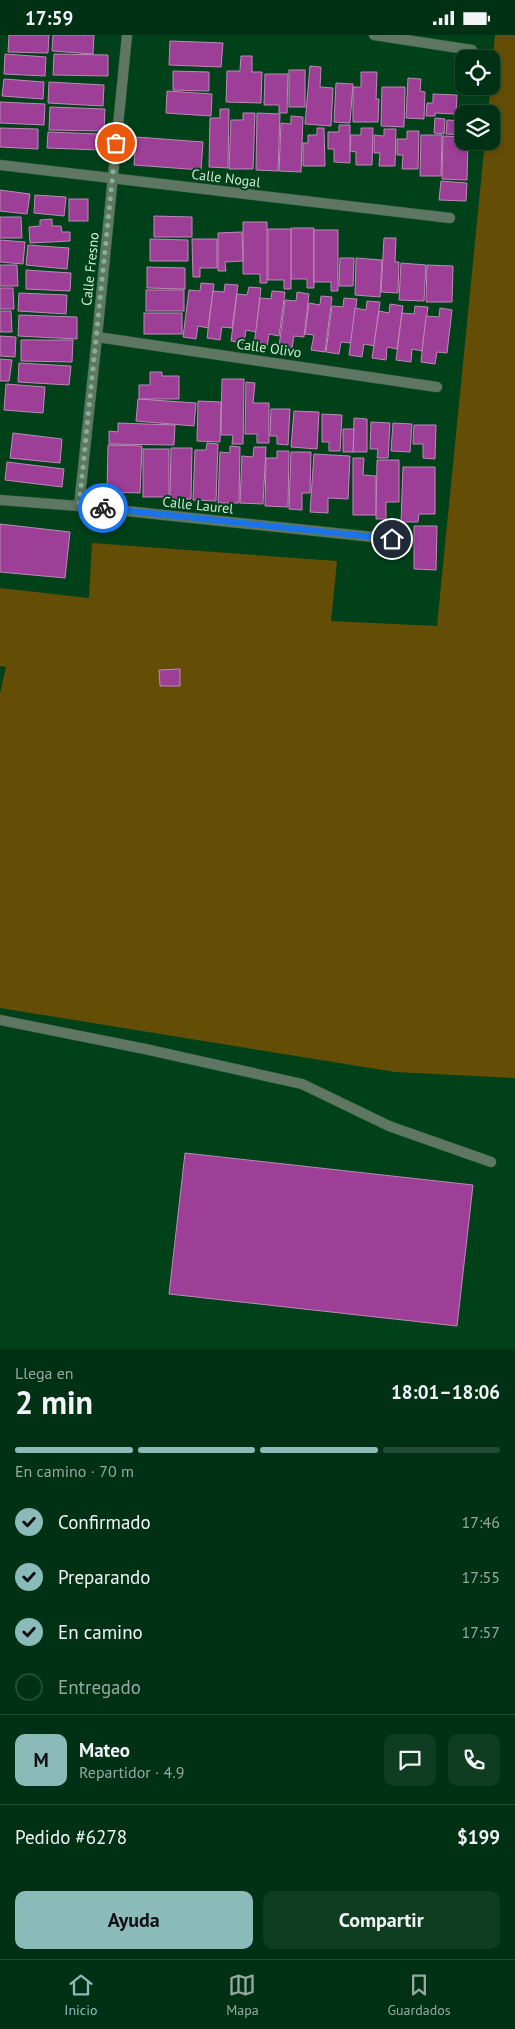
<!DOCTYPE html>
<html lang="es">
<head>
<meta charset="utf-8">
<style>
	:root { --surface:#013114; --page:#0f3d22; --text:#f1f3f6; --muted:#96a9a0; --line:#234c34; --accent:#8bbbb9 }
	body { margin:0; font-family:"PT Sans",sans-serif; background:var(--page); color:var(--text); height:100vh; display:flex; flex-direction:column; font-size:19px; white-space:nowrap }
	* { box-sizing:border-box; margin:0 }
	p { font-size:16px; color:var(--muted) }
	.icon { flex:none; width:28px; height:28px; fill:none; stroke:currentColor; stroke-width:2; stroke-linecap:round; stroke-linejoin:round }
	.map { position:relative; height:1314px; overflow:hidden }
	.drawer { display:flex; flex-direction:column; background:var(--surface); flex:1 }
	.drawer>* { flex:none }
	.buttons { position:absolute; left:455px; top:15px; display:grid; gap:10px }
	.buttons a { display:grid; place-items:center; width:45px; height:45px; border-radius:10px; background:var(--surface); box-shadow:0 2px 8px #0003,0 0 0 1px var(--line); font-size:25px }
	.pin { position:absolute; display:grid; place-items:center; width:42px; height:42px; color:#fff; margin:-21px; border:2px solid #fff; border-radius:50%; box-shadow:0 1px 5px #0007 }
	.courier { position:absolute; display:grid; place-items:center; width:50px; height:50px; margin:-25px; border:4px solid #1a73e8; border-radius:50%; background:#fff; color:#222; box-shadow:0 1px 6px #0007 }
	.headline em { font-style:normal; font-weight:600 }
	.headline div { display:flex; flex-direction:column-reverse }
	.headline { display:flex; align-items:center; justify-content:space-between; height:85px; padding:0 15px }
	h1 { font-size:32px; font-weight:600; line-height:38px }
	.bar { display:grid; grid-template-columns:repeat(4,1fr); gap:8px 5px; align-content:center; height:60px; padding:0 15px }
	.bar i { height:6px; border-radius:4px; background:var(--line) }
	.bar .selected { background:var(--accent) }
	.bar p { grid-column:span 4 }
	.line { display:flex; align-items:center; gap:12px; padding:0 15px; border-top:1px solid var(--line) }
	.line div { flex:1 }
	.round { display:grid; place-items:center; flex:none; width:52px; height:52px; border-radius:10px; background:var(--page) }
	ol { padding:0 15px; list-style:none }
	li { display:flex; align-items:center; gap:15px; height:55px }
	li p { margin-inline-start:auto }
	li .icon { padding:5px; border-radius:50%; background:var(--accent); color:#111; stroke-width:4 }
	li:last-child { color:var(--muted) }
	li i { width:28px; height:28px; border:2px solid var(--line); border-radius:50% }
	.button { display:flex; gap:10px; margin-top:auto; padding:10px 15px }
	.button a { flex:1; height:58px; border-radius:10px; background:var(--accent); color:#111; font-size:20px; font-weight:600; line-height:58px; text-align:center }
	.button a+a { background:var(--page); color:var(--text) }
	.status { display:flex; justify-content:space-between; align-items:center; height:35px; padding:0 25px; background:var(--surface); direction:ltr }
	.status svg { height:14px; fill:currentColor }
	.tab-bar { display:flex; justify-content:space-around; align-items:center; height:70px; border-top:1px solid var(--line); background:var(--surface); font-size:14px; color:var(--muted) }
	.tab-bar a { display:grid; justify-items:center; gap:2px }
	.tab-bar .selected { color:var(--accent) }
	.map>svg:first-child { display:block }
	.green { fill:#644e06 }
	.building { fill:#9d3e97; stroke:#be8ab8 }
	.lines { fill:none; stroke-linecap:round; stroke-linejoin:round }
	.service-casing { stroke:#26603b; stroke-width:11 }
	.minor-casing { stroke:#26603b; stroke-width:11 }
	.service { stroke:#5f7663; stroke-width:10 }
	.minor { stroke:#5f7663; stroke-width:10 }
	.done { stroke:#86b092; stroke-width:5; stroke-dasharray:0 9 }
	.route { stroke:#1a73e8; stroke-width:6 }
	.labels { text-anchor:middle; stroke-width:4; stroke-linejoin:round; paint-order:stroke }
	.street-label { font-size:14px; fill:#ceebd3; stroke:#01411a }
</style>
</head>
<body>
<div class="status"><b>17:59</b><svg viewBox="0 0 49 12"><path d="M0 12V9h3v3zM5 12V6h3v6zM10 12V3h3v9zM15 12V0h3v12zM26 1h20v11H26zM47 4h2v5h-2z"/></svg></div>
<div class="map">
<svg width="515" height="1314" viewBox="0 0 515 1314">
	<rect width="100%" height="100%" fill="#01411a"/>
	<path class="green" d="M495,0H515V1043L395,1037L0,973V658L6,632L0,631V553L89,563L92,508L337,526L331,586L437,591L485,106H491V79H488Z"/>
	<g class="building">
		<path d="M9,0H49L48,18L8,17Z"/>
		<path d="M53,0H94L93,19L52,16Z"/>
		<path d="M170,6L223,8L221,32L169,30Z"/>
		<path d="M5,19L46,22L45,41L4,39Z"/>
		<path d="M54,19L108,20V41L53,40Z"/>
		<path d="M241,21H252V37H262L261,68L226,67L227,36H240Z"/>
		<path d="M310,31L321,32L320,52L333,53L331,91L305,89Z"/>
		<rect x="289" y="35" width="16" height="37"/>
		<path d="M173,36L209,37V56L173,55Z"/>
		<path d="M361,37H377L376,64H379L378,87H353V52H361Z"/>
		<path d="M265,39H288L287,78H279V70H264Z"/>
		<path d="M408,43L421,44L420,56L425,57L424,84L406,83Z"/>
		<path d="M4,44L44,47L43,64L2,61Z"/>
		<path d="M49,47L104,50L103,71L48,68Z"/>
		<path d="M336,48L353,49L350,88L334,87Z"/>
		<path d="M382,52H405L404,92L381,91Z"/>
		<path d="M167,56L212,59L211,81L166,78Z"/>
		<path d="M433,59L457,60L456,79L435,78V81H426L427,68H433Z"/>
		<path d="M0,67L45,69L44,90L0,88Z"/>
		<path d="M50,72L105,74L104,96L49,95Z"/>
		<path d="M220,74H229L228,133L209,132L210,83H220Z"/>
		<path d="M243,78H255L253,134H229L231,85H243Z"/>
		<path d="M257,78L280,79L278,136L256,135Z"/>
		<path d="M291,81L303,82L301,137L279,136L281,88L291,89Z"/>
		<path d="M435,83L445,84L444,99L434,98Z"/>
		<path d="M447,85L464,86V100L446,99Z"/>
		<path d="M339,90H350V128L334,127V114H328V97H339Z"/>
		<path d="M0,93L38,94V114L0,112Z"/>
		<path d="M317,93H324L325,131H303V108H308V100H317Z"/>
		<path d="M361,93H373L372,130H356V117L350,116L351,100H361Z"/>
		<path d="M384,94H396L395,131H379L380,118H374V100L384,101Z"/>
		<path d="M407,96H419L418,134H402L403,120H397V104H407Z"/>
		<path d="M48,97L100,99V115L47,113Z"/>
		<path d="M421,100H442L441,141H420Z"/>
		<path d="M443,101L464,102V106H468L467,145L442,144Z"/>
		<path d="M136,102L203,107L201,135L134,130Z"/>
		<path d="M441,146L467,148L466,166L439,165Z"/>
		<path d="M0,155L30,159L27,179L0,176Z"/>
		<path d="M35,160L66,162L64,181L34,178Z"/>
		<rect x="69" y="164" width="19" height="22"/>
		<path d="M154,181L192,182V202H154Z"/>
		<path d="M0,182H21L22,203H0Z"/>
		<path d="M52,184V191H61L62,197H70V206L30,208L29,192L40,191V185Z"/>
		<path d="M243,187H267V248H260V239H243Z"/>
		<path d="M291,193H314V253H307V244H291Z"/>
		<path d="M268,194H291V254H284V245H268Z"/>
		<path d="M314,195H338V256H331V247H314Z"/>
		<path d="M242,197L243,226L225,227L226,236H218V198Z"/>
		<path d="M384,203H396L395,227H399L398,258L381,257Z"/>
		<path d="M150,204L188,205V226H150Z"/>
		<path d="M192,204H217V233H200V242H193Z"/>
		<path d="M0,205L25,207L23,229L0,227Z"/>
		<path d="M28,210L69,213L67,234L26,230Z"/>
		<path d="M340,223H354L353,251H339Z"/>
		<path d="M356,223L382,225L380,262L355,260Z"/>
		<path d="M401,228L426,230L424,266L399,265Z"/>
		<path d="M0,230H17L18,251H0Z"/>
		<path d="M427,230L453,231L452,267H426Z"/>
		<path d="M147,232L185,233V254L147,253Z"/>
		<path d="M26,235L71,238L70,256L26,254Z"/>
		<path d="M201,248L214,249L208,293L198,291L196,304L183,302L189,255L200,256Z"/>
		<path d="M225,249L238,250L232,293L222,292L220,305L207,303L213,256L224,257Z"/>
		<path d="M249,252L261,253L256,297L246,295L244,308L231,306L237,259L247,260Z"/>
		<path d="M0,253H13L14,274H0Z"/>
		<rect x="146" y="255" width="38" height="21"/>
		<path d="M272,256L285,257L279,301L269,299L267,312L254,310L260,263L271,264Z"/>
		<path d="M297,257L309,259L304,302L294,301L292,313L279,312L285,265L296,266Z"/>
		<path d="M19,258L67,260L66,279L18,276Z"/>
		<path d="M321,261L332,262L325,317L311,315L314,300L305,299L309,268L320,270Z"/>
		<path d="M344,263L357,264L351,308L341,307L339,319L326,317L332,271L343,272Z"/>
		<path d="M367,266L380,267L374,311L364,309L362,322L349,320L355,273L366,275Z"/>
		<path d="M390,269L403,271L397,314L387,312L386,325L372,323L379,276L389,278Z"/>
		<path d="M415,271L428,272L422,316L412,314L411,327L396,325L402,278L414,279Z"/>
		<path d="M440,273L452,275L447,318L437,317L435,329L421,327L426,281L439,282Z"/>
		<path d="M0,276H11L12,297H0Z"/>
		<rect x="144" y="278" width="38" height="21"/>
		<path d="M19,280L77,282V304L18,301Z"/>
		<path d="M0,301L16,302L15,322L0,321Z"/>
		<path d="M21,305H73L72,327L21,326Z"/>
		<path d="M0,324L12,325L9,346H0Z"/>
		<path d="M19,328L71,331L69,350L18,347Z"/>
		<path d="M150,337H162V341H179V364H139V350H150Z"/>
		<path d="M222,344H244L243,409H232L233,400H221Z"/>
		<path d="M246,347L255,348L253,368H269V408H257V399H245Z"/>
		<path d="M6,349L45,352L43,378L4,375Z"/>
		<path d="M138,364L196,368L194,391L136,386Z"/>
		<path d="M198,366L221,367L220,407L197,406Z"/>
		<path d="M271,374H290L288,410L277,409V401H270Z"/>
		<path d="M294,376L319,377L317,414L291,412Z"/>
		<path d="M322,379L342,380L340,416H329V407H322Z"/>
		<path d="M354,383L367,384V417H353Z"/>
		<path d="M371,387L390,388L388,423H377L378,414H370Z"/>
		<path d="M118,388L175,390L174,410L109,409V396L118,397Z"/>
		<path d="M393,388L412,389L410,417L391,416Z"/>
		<path d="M414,390H436L435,424L423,423V409H413Z"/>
		<path d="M343,394H354L353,417H343Z"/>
		<path d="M13,398L62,404L60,428L10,423Z"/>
		<path d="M207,408L218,409L216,466L193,465L195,415H206Z"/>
		<path d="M108,410L142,411L140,458L107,457Z"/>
		<path d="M230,411L240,412L239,468H218L220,417L230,418Z"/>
		<path d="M254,412H266L263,469L240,468L242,421L253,422Z"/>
		<path d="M171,413H192L191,464H170Z"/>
		<rect x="143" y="414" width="26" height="48"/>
		<path d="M277,416H289L288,472L265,471L266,423H277Z"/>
		<path d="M291,417H311L310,458H302V475L289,474Z"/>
		<path d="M314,419L350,421L348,464L328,463V478L310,477Z"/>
		<path d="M353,423H364L363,440L376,441V480H353Z"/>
		<path d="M377,425H399V467H386V484H376Z"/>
		<path d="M7,427L64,434L62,452L5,445Z"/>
		<path d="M403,432H435V479H419L418,487H401Z"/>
		<path d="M0,489L70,497L65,543L0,537Z"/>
		<path d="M414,491H437L436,535L414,534Z"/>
		<path d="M180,634V651H160L159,635Z"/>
		<path d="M185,1118L473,1150L457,1291L169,1259Z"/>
	</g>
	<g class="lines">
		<g class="service-casing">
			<path id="service" d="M0,985L145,1014L302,1049L389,1091L491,1127"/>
		</g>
		<g class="minor-casing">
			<g id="minor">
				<path d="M374,0L472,15"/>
				<path d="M0,130L450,183"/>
				<path d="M97,302L437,352"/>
				<path d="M0,465L79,471L392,504"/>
				<path d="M79,471L97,302L127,0"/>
			</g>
		</g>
		<use href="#service" class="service"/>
		<use href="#minor" class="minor"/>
	</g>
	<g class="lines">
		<path class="done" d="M103,473L79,471L116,108"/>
		<path class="route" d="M103,473L392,504"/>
	</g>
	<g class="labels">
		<g class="street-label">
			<text transform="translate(226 143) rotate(7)" y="5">Calle Nogal</text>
			<text transform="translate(90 234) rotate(-84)" y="5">Calle Fresno</text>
			<text transform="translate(269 313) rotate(8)" y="5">Calle Olivo</text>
			<text transform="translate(198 470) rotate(6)" y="5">Calle Laurel</text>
		</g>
	</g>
</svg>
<div class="buttons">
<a><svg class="icon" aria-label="locate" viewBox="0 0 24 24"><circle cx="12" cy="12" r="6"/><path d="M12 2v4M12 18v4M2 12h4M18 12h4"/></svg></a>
<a><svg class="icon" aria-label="layers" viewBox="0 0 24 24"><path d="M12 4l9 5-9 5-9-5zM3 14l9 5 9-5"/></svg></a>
</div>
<div class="pin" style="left:116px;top:108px;background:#ea580c"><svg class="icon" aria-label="bag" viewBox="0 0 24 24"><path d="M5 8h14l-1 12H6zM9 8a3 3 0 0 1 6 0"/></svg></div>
<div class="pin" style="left:392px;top:504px;background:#1f2937"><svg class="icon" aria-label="home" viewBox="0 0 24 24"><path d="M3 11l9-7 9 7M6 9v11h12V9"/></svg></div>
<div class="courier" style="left:103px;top:473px"><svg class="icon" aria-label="bike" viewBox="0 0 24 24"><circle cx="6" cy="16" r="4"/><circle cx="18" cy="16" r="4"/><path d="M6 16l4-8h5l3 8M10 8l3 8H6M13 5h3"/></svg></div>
</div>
<section class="drawer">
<div class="headline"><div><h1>2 min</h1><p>Llega en</p></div><em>18:01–18:06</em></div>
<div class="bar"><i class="selected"></i><i class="selected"></i><i class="selected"></i><i></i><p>En camino · 70 m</p></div>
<ol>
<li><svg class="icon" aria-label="check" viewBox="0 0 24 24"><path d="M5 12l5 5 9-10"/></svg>Confirmado<p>17:46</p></li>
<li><svg class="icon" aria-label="check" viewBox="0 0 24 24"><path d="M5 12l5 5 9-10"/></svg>Preparando<p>17:55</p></li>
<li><svg class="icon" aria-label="check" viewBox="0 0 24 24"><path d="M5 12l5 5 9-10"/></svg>En camino<p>17:57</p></li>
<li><i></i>Entregado</li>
</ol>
<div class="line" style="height:90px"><b class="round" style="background:var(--accent);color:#111">M</b><div><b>Mateo</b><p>Repartidor · 4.9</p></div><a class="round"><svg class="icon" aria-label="chat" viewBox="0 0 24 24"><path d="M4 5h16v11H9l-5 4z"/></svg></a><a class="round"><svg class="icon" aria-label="phone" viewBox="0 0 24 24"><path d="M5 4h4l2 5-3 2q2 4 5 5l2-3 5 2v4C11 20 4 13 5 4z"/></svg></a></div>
<div class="line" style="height:65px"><div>Pedido #6278</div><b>$199</b></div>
<div class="button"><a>Ayuda</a><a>Compartir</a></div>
</section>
<nav class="tab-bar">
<a class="selected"><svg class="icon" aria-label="home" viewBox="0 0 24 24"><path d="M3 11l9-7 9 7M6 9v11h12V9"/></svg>Inicio</a>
<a><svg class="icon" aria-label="map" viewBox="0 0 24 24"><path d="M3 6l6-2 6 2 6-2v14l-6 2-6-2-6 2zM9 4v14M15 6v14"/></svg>Mapa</a>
<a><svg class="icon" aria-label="saved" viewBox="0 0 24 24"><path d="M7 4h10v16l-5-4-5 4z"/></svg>Guardados</a>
</nav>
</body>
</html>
